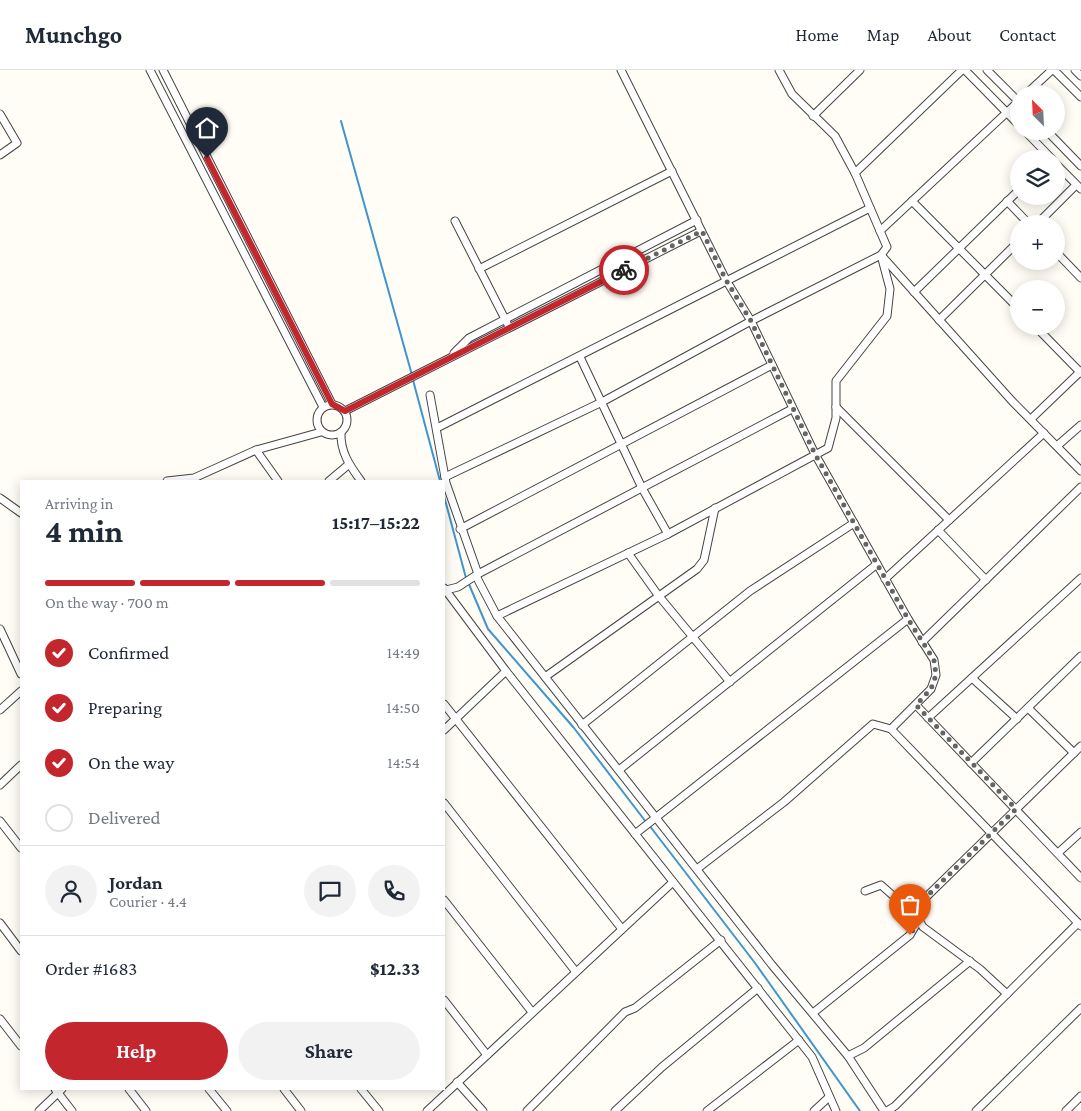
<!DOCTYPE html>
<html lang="en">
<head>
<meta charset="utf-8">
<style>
	:root { --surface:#fff; --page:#f2f2f3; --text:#1f2937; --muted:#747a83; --line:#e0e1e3; --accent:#c4262e }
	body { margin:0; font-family:"Crimson Pro",serif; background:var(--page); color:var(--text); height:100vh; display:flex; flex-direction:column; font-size:19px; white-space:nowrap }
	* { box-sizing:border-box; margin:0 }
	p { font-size:16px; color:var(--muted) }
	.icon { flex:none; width:28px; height:28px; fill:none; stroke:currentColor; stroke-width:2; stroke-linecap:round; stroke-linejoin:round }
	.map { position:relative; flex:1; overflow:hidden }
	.sheet { position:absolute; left:20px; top:410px; width:425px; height:610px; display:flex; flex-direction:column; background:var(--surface); border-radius:0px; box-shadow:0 2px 12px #0003 }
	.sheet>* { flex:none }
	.needle { width:32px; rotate:336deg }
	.controls { position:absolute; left:1010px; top:15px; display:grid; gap:10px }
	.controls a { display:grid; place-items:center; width:55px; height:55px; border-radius:50%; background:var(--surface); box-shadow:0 2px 12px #0003; font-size:25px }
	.pin { position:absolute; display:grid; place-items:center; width:42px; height:42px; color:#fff; margin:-51px -21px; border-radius:50% 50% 50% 0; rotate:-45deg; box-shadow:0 0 5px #0007 }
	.pin .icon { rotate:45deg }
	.courier { position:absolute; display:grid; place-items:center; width:50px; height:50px; margin:-25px; border:4px solid #c4262e; border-radius:50%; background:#fff; color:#222; box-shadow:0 1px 6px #0007 }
	.summary em { font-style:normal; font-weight:700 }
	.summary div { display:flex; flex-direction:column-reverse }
	.summary { display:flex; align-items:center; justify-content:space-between; height:85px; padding:0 25px }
	h1 { font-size:32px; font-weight:700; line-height:38px }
	.bar { display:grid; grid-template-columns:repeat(4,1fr); gap:8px 5px; align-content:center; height:60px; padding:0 25px }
	.bar i { height:6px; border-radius:4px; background:var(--line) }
	.bar .current { background:var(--accent) }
	.bar p { grid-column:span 4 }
	.line { display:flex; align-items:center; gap:12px; padding:0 25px; border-top:1px solid var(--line) }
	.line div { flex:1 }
	.round { display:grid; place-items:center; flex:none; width:52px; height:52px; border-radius:26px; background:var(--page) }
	ol { padding:0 25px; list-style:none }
	li { display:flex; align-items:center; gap:15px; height:55px }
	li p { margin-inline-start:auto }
	li .icon { padding:5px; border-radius:50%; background:var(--accent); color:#fff; stroke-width:4 }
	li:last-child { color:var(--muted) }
	li i { width:28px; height:28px; border:2px solid var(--line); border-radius:50% }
	.cta { display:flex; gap:10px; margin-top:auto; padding:10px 25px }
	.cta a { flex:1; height:58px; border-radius:30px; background:var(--accent); color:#fff; font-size:20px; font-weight:700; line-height:58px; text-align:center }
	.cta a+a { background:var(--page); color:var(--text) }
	header { display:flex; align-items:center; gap:30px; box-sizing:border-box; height:70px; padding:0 25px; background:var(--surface); border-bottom:1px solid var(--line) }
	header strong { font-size:24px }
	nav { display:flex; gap:28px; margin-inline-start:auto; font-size:18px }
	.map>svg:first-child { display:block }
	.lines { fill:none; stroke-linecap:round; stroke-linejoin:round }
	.stream { stroke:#3f96cf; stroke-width:2 }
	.minor-casing { stroke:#444; stroke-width:9 }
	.minor { stroke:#fff; stroke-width:7 }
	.done { stroke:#646461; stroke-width:5; stroke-dasharray:0 9 }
	.route { stroke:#c4262e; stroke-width:6 }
</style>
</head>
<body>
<header>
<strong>Munchgo</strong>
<nav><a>Home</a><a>Map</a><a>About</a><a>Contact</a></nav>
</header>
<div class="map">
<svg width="1081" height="1041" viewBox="0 0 1081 1041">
	<rect width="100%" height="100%" fill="#fffdf5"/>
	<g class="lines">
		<g class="stream">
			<path d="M341,51L412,305"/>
			<path d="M413,310L440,411"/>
			<path d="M444,426L466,508"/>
			<path d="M468,512L488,559L574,658L646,752"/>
			<path d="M649,755L755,893L860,1041"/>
		</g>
		<g class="minor-casing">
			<g id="minor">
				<path d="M150,0L323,337"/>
				<path d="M163,0L332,334"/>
				<path d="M621,0L726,210L751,251L815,384L908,549L934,590L936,605L931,619L891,659L873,654L784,732L697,799"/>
				<path d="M965,0L1019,55"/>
				<path d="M987,0L1019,32"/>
				<path d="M1054,0L1081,27"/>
				<path d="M1075,0L1081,6"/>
				<path d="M1026,24L1052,0"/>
				<path d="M0,44L17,73L0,85"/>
				<path d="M813,46L860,0"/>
				<path d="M1025,61L1052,89"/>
				<path d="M1047,61L1081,96"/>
				<path d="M1056,94L1081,119"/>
				<path d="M855,103L962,0"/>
				<path d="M912,131L1019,239"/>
				<path d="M1007,131L1029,154"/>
				<path d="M455,151L507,253"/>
				<path d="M1037,154L1076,115"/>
				<path d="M880,161L1019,31"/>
				<path d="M1056,182L1081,208"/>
				<path d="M479,199L672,101"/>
				<path d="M914,222L1019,120"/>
				<path d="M939,250L1019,171"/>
				<path d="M1035,256L1081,303"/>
				<path d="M454,283L469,268L697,150"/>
				<path d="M580,287L642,418L668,464"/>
				<path d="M430,325L446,413L478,504"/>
				<circle cx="332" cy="350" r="15"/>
				<path d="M836,337L949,450"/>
				<path d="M345,341L701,161"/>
				<path d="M1031,349L1081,301"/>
				<path d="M437,358L870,138"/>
				<path d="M341,362C340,382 350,396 361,411"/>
				<path d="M1057,376L1081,355"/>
				<path d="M256,380L278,411"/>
				<path d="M445,407L602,332L751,251L881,185L1012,331L1081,401"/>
				<path d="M167,411L194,408L256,380L321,362"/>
				<path d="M329,411L348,395"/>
				<path d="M0,428L21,443"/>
				<path d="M460,459L772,295"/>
				<path d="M938,460L986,510"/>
				<path d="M628,483L658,525L730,612"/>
				<path d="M476,506L497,546L772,895L848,986L884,1041"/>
				<path d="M885,509L1044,363"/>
				<path d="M444,518L506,601L812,987L836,1041"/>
				<path d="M446,520L458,517L478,504L792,339"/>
				<path d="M497,546L668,464L828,378L836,348V311L887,246L890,219L881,185L887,177L855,103L835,66L792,24L779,0"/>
				<path d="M0,559L21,604"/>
				<path d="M922,572L1081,417"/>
				<path d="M545,607L697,499L704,490L715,438"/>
				<path d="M972,608L1017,649"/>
				<path d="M444,634L622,859"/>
				<path d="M916,635L1081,808"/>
				<path d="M1028,638L1074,683"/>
				<path d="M0,640L21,621"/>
				<path d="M928,648L1081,508"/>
				<path d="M582,655L750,521L854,453"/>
				<path d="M891,659L1081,856"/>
				<path d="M444,660L506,601"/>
				<path d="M971,693L1081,586"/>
				<path d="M619,700L877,494"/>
				<path d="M0,715L21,695"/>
				<path d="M444,733L576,902"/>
				<path d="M0,751L21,778"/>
				<path d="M635,764L908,549"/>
				<path d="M1058,783L1081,762"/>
				<path d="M865,821L881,815L917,847L923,857L980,899L1007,924"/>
				<path d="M444,830L532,942"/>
				<path d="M0,853L21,881"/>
				<path d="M444,930L487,985"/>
				<path d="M813,943L910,865L917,853V836L1081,676"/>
				<path d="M0,949L21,976"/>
				<path d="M848,986L864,978L970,891"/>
				<path d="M457,1012L483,1041"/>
				<path d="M55,1019L72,1041"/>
				<path d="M129,1019L146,1041"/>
				<path d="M209,1019L227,1041"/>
				<path d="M284,1019L301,1041"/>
				<path d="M361,1019L379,1041"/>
				<path d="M39,1041L62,1019"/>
				<path d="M427,1041L673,812"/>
				<path d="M527,1041L625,942L635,938L721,870"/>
				<path d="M615,1041L662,997L758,918"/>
				<path d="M707,1041L799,970"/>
				<path d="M814,1041L829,1027"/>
				<path d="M887,1041L895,1036L1078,853"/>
				<path d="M976,1041L1081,938"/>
				<path d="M1066,1041L1081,1026"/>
			</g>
		</g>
		<use href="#minor" class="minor"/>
	</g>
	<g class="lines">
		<path class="done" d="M624,200L702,161L726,210L751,251L815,384L908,549L934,590L936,605L931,619L916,635L1016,739L917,836V853L910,865"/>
		<path class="route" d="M207,88L332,334L345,341L624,200"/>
	</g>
</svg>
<div class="controls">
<a><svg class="needle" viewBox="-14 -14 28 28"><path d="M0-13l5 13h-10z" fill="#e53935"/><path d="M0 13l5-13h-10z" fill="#747a83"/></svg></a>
<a><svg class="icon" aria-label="layers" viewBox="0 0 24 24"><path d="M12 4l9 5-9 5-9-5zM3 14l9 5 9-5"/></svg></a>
<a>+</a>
<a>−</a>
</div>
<div class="pin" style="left:910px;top:865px;background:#ea580c"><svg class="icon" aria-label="bag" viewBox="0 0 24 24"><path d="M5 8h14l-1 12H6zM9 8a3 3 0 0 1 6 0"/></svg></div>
<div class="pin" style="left:207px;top:88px;background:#1f2937"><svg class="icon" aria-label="home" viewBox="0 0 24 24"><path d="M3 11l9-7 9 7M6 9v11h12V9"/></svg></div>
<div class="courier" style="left:624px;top:200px"><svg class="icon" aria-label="bike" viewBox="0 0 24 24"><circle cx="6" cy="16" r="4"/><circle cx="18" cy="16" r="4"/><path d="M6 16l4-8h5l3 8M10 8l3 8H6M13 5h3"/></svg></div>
<section class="sheet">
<div class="summary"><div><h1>4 min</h1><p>Arriving in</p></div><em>15:17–15:22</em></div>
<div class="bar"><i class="current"></i><i class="current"></i><i class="current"></i><i></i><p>On the way · 700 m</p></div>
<ol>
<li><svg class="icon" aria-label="check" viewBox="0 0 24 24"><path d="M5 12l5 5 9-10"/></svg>Confirmed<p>14:49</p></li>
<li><svg class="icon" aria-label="check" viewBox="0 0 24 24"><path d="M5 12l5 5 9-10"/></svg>Preparing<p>14:50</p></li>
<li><svg class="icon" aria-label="check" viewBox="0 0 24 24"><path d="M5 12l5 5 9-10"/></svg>On the way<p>14:54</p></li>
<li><i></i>Delivered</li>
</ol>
<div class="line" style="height:90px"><a class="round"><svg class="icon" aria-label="person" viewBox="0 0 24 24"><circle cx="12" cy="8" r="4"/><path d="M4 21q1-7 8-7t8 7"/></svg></a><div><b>Jordan</b><p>Courier · 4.4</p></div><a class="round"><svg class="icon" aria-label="chat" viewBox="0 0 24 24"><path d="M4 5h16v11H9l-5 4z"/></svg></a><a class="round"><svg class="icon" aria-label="phone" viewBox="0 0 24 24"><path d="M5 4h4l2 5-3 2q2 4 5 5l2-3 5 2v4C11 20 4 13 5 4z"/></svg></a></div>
<div class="line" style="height:65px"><div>Order #1683</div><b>$12.33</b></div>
<div class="cta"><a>Help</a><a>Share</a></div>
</section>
</div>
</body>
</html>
